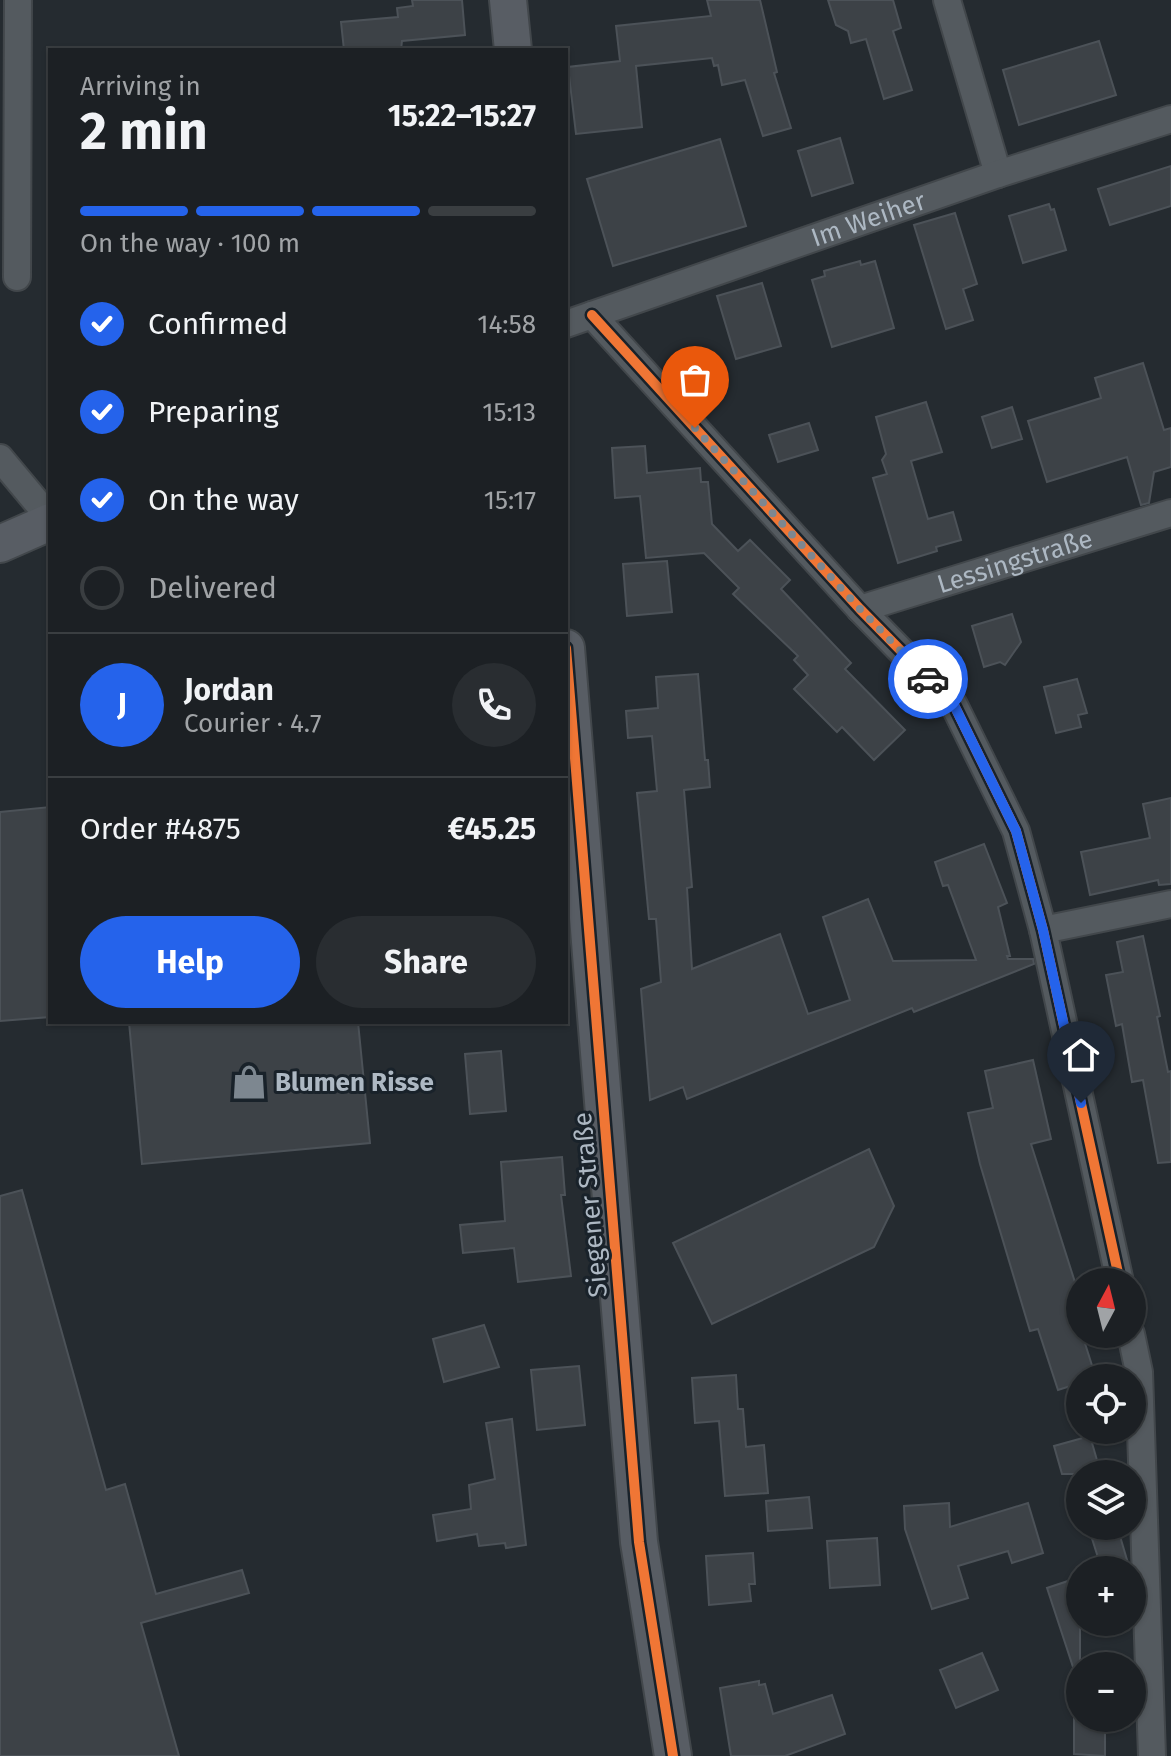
<!DOCTYPE html>
<html lang="en">
<head>
<meta charset="utf-8">
<style>
	:root { --surface:#1c2024; --page:#292d31; --text:#f1f3f6; --muted:#a0a3a6; --line:#3a3e41; --accent:#2563eb }
	body { margin:0; font-family:"Fira Sans",sans-serif; background:var(--page); color:var(--text); height:100vh; display:flex; flex-direction:column; font-size:30px; white-space:nowrap }
	* { box-sizing:border-box; margin:0 }
	p { font-size:26px; color:var(--muted) }
	.icon { flex:none; width:44px; height:44px; fill:none; stroke:currentColor; stroke-width:2; stroke-linecap:round; stroke-linejoin:round }
	.map { position:relative; flex:1; overflow:hidden }
	.details { position:absolute; left:48px; top:48px; width:520px; height:976px; display:flex; flex-direction:column; background:var(--surface); border-radius:0px; box-shadow:0 2px 6px #0004,0 0 0 2px var(--line) }
	.details>* { flex:none }
	.needle { width:52px; rotate:7deg }
	.controls { position:absolute; left:1066px; top:1268px; display:grid; gap:16px }
	.controls a { display:grid; place-items:center; width:80px; height:80px; border-radius:50%; background:var(--surface); box-shadow:0 2px 6px #0004,0 0 0 2px var(--line); font-size:40px }
	.pin { position:absolute; display:grid; place-items:center; width:68px; height:68px; color:#fff; margin:-82px -34px; border-radius:50% 50% 50% 0; rotate:-45deg; box-shadow:0 0 8px #0007 }
	.pin .icon { rotate:45deg }
	.courier { position:absolute; display:grid; place-items:center; width:80px; height:80px; margin:-40px; border:6px solid #2563eb; border-radius:50%; background:#fff; color:#222; box-shadow:0 2px 10px #0007 }
	.head em { font-style:normal; font-weight:700 }
	.head div { display:flex; flex-direction:column-reverse }
	.head { display:flex; align-items:center; justify-content:space-between; height:136px; padding:0 32px }
	h1 { font-size:52px; font-weight:700; line-height:60px }
	.bar { display:grid; grid-template-columns:repeat(4,1fr); gap:12px 8px; align-content:center; height:96px; padding:0 32px }
	.bar i { height:10px; border-radius:6px; background:var(--line) }
	.bar .selected { background:var(--accent) }
	.bar p { grid-column:span 4 }
	.line { display:flex; align-items:center; gap:20px; padding:0 32px; border-top:2px solid var(--line) }
	.line div { flex:1 }
	.round { display:grid; place-items:center; flex:none; width:84px; height:84px; border-radius:42px; background:var(--page) }
	ol { padding:0 32px; list-style:none }
	li { display:flex; align-items:center; gap:24px; height:88px }
	li p { margin-inline-start:auto }
	li .icon { padding:8px; border-radius:50%; background:var(--accent); color:#fff; stroke-width:4 }
	li:last-child { color:var(--muted) }
	li i { width:44px; height:44px; border:4px solid var(--line); border-radius:50% }
	.action { display:flex; gap:16px; margin-top:auto; padding:16px 32px }
	.action a { flex:1; height:92px; border-radius:48px; background:var(--accent); color:#fff; font-size:32px; font-weight:700; line-height:92px; text-align:center }
	.action a+a { background:var(--page); color:var(--text) }
	.map>svg:first-child { display:block }
	.building { fill:#3d4247; stroke:#4c5258; stroke-width:2 }
	.lines { fill:none; stroke-linecap:round; stroke-linejoin:round }
	.street-casing { stroke:#42474b; stroke-width:30 }
	.secondary-casing { stroke:#42474b; stroke-width:40 }
	.street { stroke:#545a5f; stroke-width:26 }
	.secondary { stroke:#585d64; stroke-width:36 }
	.cycleway-casing { stroke:#19222a; stroke-width:15 }
	.cycleway { stroke:#f07635; stroke-width:10 }
	.done { stroke:#7d8790; stroke-width:8; stroke-dasharray:0 14.4 }
	.route { stroke:#2563eb; stroke-width:10 }
	.labels { text-anchor:middle; stroke-width:6; stroke-linejoin:round; paint-order:stroke }
	.street-label { font-size:26px; fill:#adb8c3; stroke:#19222a }
	.poi-label { font-size:26px; font-weight:bold; fill:#adb8c3; stroke:#19222a; text-anchor:start }
</style>
</head>
<body>
<div class="map">
<svg width="1171" height="1756" viewBox="0 0 1171 1756">
	<rect width="100%" height="100%" fill="#252b30"/>
	<g class="building">
		<path d="M412,0H462L465,35L402,41L401,50H344L341,22L398,17L397,8L413,6Z"/>
		<path d="M707,0H760L777,72L774,73L791,128L763,136L745,80L722,85L718,65L714,66L712,58L636,66L642,127L576,134L568,67L620,61L616,26L711,16Z"/>
		<path d="M828,0H893L901,28L893,31L912,90L884,99L866,39L851,43L848,31L836,25Z"/>
		<path d="M1099,41L1116,95L1019,125L1003,70Z"/>
		<path d="M840,138L853,183L812,196L798,151Z"/>
		<path d="M720,139L746,226L613,266L587,179Z"/>
		<path d="M1171,166V206L1110,225L1098,189Z"/>
		<path d="M1049,204L1051,210L1054,209L1066,250L1023,263L1009,216Z"/>
		<path d="M955,213L977,284L963,289L973,320L946,329L914,225Z"/>
		<path d="M860,261L861,265L875,261L894,328L832,347L812,280L825,276L824,271Z"/>
		<path d="M762,283L781,346L736,359L717,296Z"/>
		<path d="M1143,363L1164,430L1171,428V467L1154,472L1149,503L1141,505L1127,457L1047,482L1028,421L1101,398L1095,378Z"/>
		<path d="M926,402L942,452L911,461L928,519L953,512L961,540L936,547L937,551L898,563L873,478L887,474L882,460L886,454L876,417Z"/>
		<path d="M1012,407L1022,439L992,448L982,417Z"/>
		<path d="M809,423L818,450L778,462L769,435Z"/>
		<path d="M645,446L647,473L700,468L701,482H708L712,524L738,551L750,540L790,580L781,589L851,663L845,669L905,730L874,760L842,727L837,732L794,689L808,675L794,660L798,656L733,594L739,588L704,553L646,558L640,496L615,498L612,448Z"/>
		<path d="M667,561L672,612L627,616L623,564Z"/>
		<path d="M1012,614L1021,642L1005,665L1000,662L984,667L972,626Z"/>
		<path d="M698,674L705,760H708L710,787L684,790L692,887L687,888L692,969L780,934L808,1014L850,1000L823,917L868,899L893,961L976,960L948,885L943,886L935,862L984,844L1007,903L998,907L1010,956H1007L1008,959H1033L1034,964L914,1012L912,1008L687,1099L683,1087L650,1100L641,989L661,982L656,919H649L637,793L657,791L652,736L628,738L626,711L658,708L656,677Z"/>
		<path d="M1077,679L1087,713L1078,715L1081,727L1056,733L1044,687Z"/>
		<path d="M1171,798V884L1159,885L1158,880L1090,895L1081,852L1150,838L1143,804Z"/>
		<path d="M50,807V1017L0,1021V812Z"/>
		<path d="M1143,936L1160,1016L1157,1017L1168,1072L1171,1071V1162L1158,1163L1143,1080L1132,1082L1122,1024L1116,1026L1106,975L1123,972L1117,942Z"/>
		<path d="M129,1022H358L370,1143L142,1164Z"/>
		<path d="M501,1051L506,1111L470,1114L465,1054Z"/>
		<path d="M1033,1060L1051,1139L1031,1144L1080,1298V1334H1082L1096,1378H1080V1383L1058,1390L1038,1329L1030,1331L980,1164L968,1113L993,1108L985,1071Z"/>
		<path d="M869,1149L894,1206L874,1247L712,1324L673,1243Z"/>
		<path d="M562,1157L565,1195H561L571,1276L518,1282L514,1248L463,1253L460,1225L505,1221L501,1162Z"/>
		<path d="M22,1190L106,1490L125,1484L156,1594L242,1570L249,1593L141,1623L179,1756H0V1196Z"/>
		<path d="M484,1325L499,1367L444,1382L433,1339Z"/>
		<path d="M579,1366L585,1425L537,1430L531,1370Z"/>
		<path d="M736,1375L738,1409H743L746,1447L764,1445L768,1493L725,1496L719,1421L695,1423L692,1378Z"/>
		<path d="M512,1419L526,1545L506,1548L505,1543L479,1546L477,1534L437,1541L433,1515L471,1509L469,1485L495,1479L486,1423Z"/>
		<path d="M1090,1436L1101,1474H1062L1054,1446Z"/>
		<path d="M809,1497L812,1528L768,1531L766,1501Z"/>
		<path d="M949,1503L950,1527L1028,1503L1043,1553L1012,1563L1008,1551L958,1566L968,1598L932,1609L905,1529L904,1506Z"/>
		<path d="M1088,1526H1117L1130,1570H1102Z"/>
		<path d="M877,1538L880,1585L830,1588L827,1541Z"/>
		<path d="M753,1553L755,1584H749L751,1601L709,1605L706,1556Z"/>
		<path d="M1080,1577V1672L1075,1673L1047,1588Z"/>
		<path d="M982,1653L998,1690L956,1708L940,1670Z"/>
		<path d="M759,1681V1685L765,1684L773,1714L832,1695L845,1734L785,1756H731L720,1688Z"/>
		<path d="M1074,1718H1105V1756L1074,1754Z"/>
	</g>
	<g class="lines">
		<g class="street-casing">
			<g id="street">
				<path d="M947,0L998,174"/>
				<path d="M17,277L18,0"/>
				<path d="M592,315L860,609L954,705L1016,831L1043,930L1120,1282"/>
				<path id="s1" d="M566,324L998,174L1171,119"/>
				<path d="M0,458L50,518"/>
				<path id="s2" d="M860,609L1171,513"/>
				<path d="M1043,930L1171,904"/>
				<path d="M1131,1334L1139,1372L1152,1756"/>
			</g>
		</g>
		<g class="secondary-casing">
			<g id="secondary">
				<path d="M508,0L513,50"/>
				<path d="M0,544L50,522"/>
				<path d="M566,648L639,1542L673,1756"/>
			</g>
		</g>
		<use href="#street" class="street"/>
		<use href="#secondary" class="secondary"/>
		<g class="cycleway-casing">
			<g id="cycleway">
				<path d="M592,315L860,609L954,705L1016,831L1043,930L1120,1282"/>
				<path d="M566,648L639,1542L673,1756"/>
			</g>
		</g>
		<use href="#cycleway" class="cycleway"/>
	</g>
	<g class="lines">
		<path class="done" d="M695,428L860,609L928,679"/>
		<path class="route" d="M928,679L954,705L1016,831L1043,930L1081,1103"/>
	</g>
	<defs>
		<g id="shop-bare" transform="scale(2.76)"><path d="M-5-2.5h2.3a2.7 3.5 0 0 1 5.4 0H5L5.5 6h-11ZM-1.5-2.5h3a1.5 2.3 0 0 0-3 0Z" fill="#7d8790" stroke="#19222a" stroke-width="2.5" paint-order="stroke"/></g>
	</defs>
	<g fill-rule="evenodd">
		<use href="#shop-bare" x="249" y="1082"/>
	</g>
	<g class="labels">
		<g class="street-label">
			<text dy="9" stroke="none"><textPath href="#s1" startOffset="320">Im Weiher</textPath></text>
			<text dy="9" stroke="none"><textPath href="#s2" startOffset="162">Lessingstraße</textPath></text>
			<text transform="translate(590 1205) rotate(-95)" y="9">Siegener Straße</text>
		</g>
		<g class="poi-label">
			<text x="275" y="1091">Blumen Risse</text>
		</g>
	</g>
</svg>
<div class="controls">
<a><svg class="needle" viewBox="-14 -14 28 28"><path d="M0-13l5 13h-10z" fill="#e53935"/><path d="M0 13l5-13h-10z" fill="#a0a3a6"/></svg></a>
<a><svg class="icon" aria-label="locate" viewBox="0 0 24 24"><circle cx="12" cy="12" r="6"/><path d="M12 2v4M12 18v4M2 12h4M18 12h4"/></svg></a>
<a><svg class="icon" aria-label="layers" viewBox="0 0 24 24"><path d="M12 4l9 5-9 5-9-5zM3 14l9 5 9-5"/></svg></a>
<a>+</a>
<a>−</a>
</div>
<div class="pin" style="left:695px;top:428px;background:#ea580c"><svg class="icon" aria-label="bag" viewBox="0 0 24 24"><path d="M5 8h14l-1 12H6zM9 8a3 3 0 0 1 6 0"/></svg></div>
<div class="pin" style="left:1081px;top:1103px;background:#1f2937"><svg class="icon" aria-label="home" viewBox="0 0 24 24"><path d="M3 11l9-7 9 7M6 9v11h12V9"/></svg></div>
<div class="courier" style="left:928px;top:679px"><svg class="icon" aria-label="car" viewBox="0 0 24 24"><path d="M5 17H2v-5l4-1 3-4h7l3 4 3 1v5h-3M9 17h6M6 11h13"/><circle cx="7" cy="17" r="2"/><circle cx="17" cy="17" r="2"/></svg></div>
<section class="details">
<div class="head"><div><h1>2 min</h1><p>Arriving in</p></div><em>15:22–15:27</em></div>
<div class="bar"><i class="selected"></i><i class="selected"></i><i class="selected"></i><i></i><p>On the way · 100 m</p></div>
<ol>
<li><svg class="icon" aria-label="check" viewBox="0 0 24 24"><path d="M5 12l5 5 9-10"/></svg>Confirmed<p>14:58</p></li>
<li><svg class="icon" aria-label="check" viewBox="0 0 24 24"><path d="M5 12l5 5 9-10"/></svg>Preparing<p>15:13</p></li>
<li><svg class="icon" aria-label="check" viewBox="0 0 24 24"><path d="M5 12l5 5 9-10"/></svg>On the way<p>15:17</p></li>
<li><i></i>Delivered</li>
</ol>
<div class="line" style="height:144px"><b class="round" style="background:var(--accent);color:#fff">J</b><div><b>Jordan</b><p>Courier · 4.7</p></div><a class="round"><svg class="icon" aria-label="phone" viewBox="0 0 24 24"><path d="M5 4h4l2 5-3 2q2 4 5 5l2-3 5 2v4C11 20 4 13 5 4z"/></svg></a></div>
<div class="line" style="height:104px"><div>Order #4875</div><b>€45.25</b></div>
<div class="action"><a>Help</a><a>Share</a></div>
</section>
</div>
</body>
</html>
